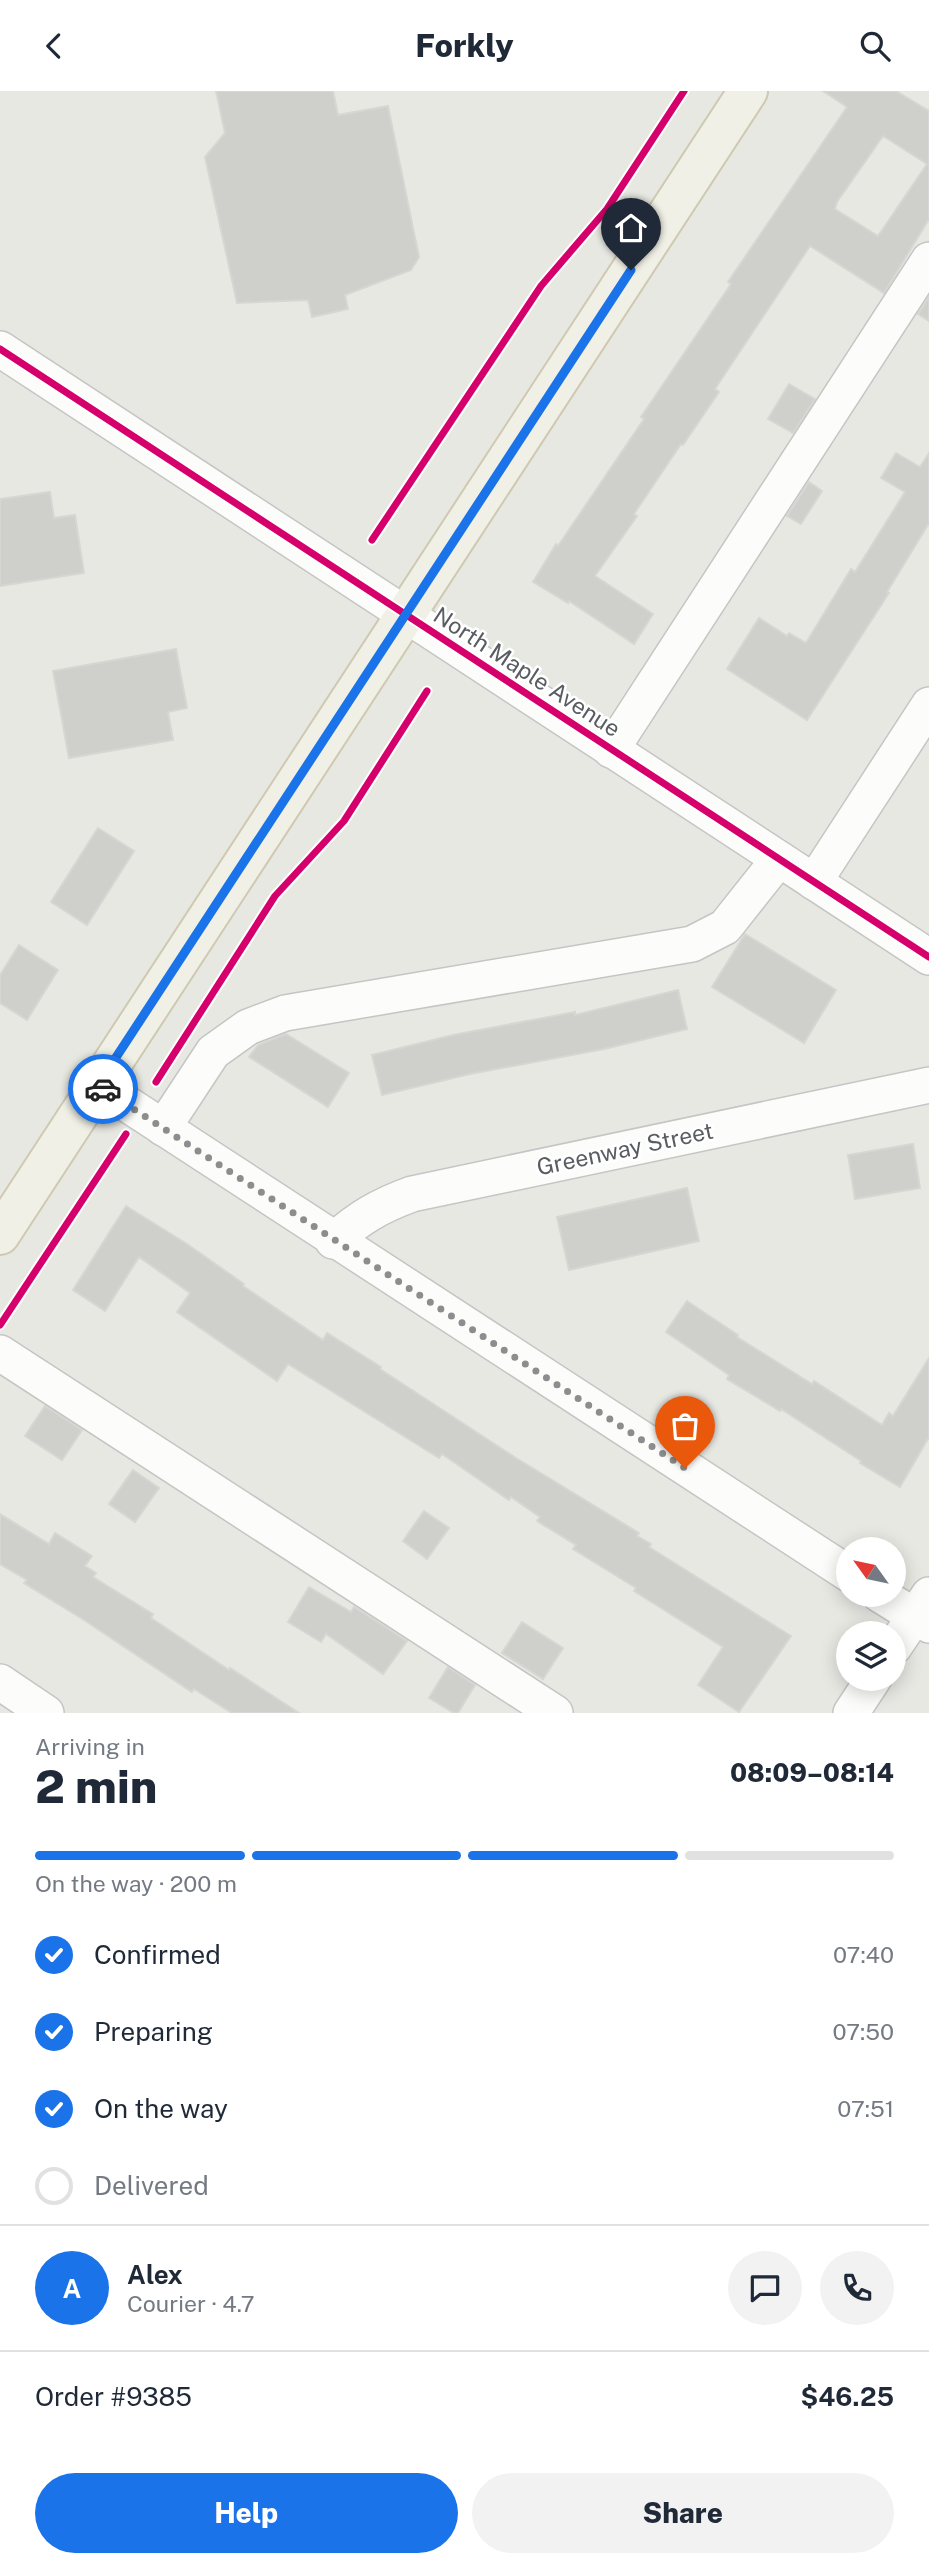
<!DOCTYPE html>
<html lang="en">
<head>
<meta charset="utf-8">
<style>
	:root { --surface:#fff; --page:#f2f2f3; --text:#1f2937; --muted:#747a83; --line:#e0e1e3; --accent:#1a73e8 }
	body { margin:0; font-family:"Public Sans",sans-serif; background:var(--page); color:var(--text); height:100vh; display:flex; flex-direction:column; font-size:26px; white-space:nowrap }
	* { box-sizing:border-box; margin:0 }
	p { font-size:23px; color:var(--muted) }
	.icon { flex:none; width:38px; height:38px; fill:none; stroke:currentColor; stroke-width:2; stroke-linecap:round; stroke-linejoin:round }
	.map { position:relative; height:1622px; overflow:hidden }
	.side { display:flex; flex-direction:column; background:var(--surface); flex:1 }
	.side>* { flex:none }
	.needle { width:46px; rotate:303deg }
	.controls { position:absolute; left:836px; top:1446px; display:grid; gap:14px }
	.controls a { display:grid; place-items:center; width:70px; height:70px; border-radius:50%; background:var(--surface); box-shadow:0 4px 18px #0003; font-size:35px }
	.pin { position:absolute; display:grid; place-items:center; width:60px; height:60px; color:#fff; margin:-72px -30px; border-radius:50% 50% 50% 0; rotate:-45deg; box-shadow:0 0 7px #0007 }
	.pin .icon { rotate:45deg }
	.courier { position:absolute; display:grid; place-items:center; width:70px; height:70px; margin:-35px; border:5px solid #1a73e8; border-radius:50%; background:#fff; color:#222; box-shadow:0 2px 9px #0007 }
	.head em { font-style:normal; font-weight:800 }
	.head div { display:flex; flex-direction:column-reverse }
	.head { display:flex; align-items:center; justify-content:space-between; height:119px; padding:0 35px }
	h1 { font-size:46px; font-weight:800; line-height:52px }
	.bar { display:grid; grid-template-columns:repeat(4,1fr); gap:10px 7px; align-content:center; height:84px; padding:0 35px }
	.bar i { height:9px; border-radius:5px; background:var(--line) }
	.bar .current { background:var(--accent) }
	.bar p { grid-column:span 4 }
	.line { display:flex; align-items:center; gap:18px; padding:0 35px; border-top:2px solid var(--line) }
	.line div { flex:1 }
	.round { display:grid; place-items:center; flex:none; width:74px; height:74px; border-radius:37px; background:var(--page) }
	ol { padding:0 35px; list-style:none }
	li { display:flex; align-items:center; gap:21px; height:77px }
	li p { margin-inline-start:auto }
	li .icon { padding:7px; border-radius:50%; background:var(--accent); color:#fff; stroke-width:4 }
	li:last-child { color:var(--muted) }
	li i { width:38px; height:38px; border:4px solid var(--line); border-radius:50% }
	.action { display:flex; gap:14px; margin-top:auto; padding:14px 35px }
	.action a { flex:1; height:80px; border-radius:42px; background:var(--accent); color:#fff; font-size:28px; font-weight:800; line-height:80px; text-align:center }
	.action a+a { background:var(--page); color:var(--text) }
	header { display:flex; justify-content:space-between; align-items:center; height:91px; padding:0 35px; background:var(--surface); font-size:32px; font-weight:800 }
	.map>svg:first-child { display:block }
	.building { fill:#cfcfcc; stroke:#d8d6d2; stroke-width:2; fill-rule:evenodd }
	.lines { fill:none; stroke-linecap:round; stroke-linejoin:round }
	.minor-casing { stroke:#c5c5c5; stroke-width:38 }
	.major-casing { stroke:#cfc9b2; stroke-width:42 }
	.minor { stroke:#fcfcfb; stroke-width:35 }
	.major { stroke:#f0f0e6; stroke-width:38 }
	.cycleway-casing { stroke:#fff; stroke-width:11 }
	.cycleway { stroke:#d6006c; stroke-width:7 }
	.done { stroke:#8b8d8e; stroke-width:7; stroke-dasharray:0 12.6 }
	.route { stroke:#1a73e8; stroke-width:9 }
	.labels { text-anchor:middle; stroke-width:5; stroke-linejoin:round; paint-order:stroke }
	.street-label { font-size:23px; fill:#595c61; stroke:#fff }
</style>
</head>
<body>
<header><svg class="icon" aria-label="back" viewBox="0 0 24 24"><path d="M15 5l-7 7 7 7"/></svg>Forkly<svg class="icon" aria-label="search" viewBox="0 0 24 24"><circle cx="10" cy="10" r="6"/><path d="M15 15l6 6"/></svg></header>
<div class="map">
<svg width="929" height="1622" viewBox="0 0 929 1622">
	<rect width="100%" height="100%" fill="#e8e8e3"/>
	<g class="building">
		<path d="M216,0H333L338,24L388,15L419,166L411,179L345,204L348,218L312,226L308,209L237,212L205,66L225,42Z"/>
		<path d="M823,0H896L929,20V128L884,202L810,155L715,298L719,301L683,354L681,353L634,423L637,425L595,485L653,523L634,553L569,510L568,512L533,491L556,453L558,455L644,328L641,326L731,193L728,191L847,16ZM883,45L927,73L878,145L835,118L837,111Z"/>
		<path d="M929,206V230L918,223Z"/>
		<path d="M789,293L815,308L793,342L768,328Z"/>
		<path d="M896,362L920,376L929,362V432L887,501L889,502L807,629L727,578L759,527L787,545L789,542L806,552L851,478L855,481L905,401L881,387Z"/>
		<path d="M809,391L822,400L801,433L787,425Z"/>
		<path d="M50,401L54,427L75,424L84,482L0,495V408Z"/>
		<path d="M176,558L187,617L168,621L173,649L69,667L53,580Z"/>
		<path d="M98,737L134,760L87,834L51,811Z"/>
		<path d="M745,843L836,899L804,952L712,896Z"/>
		<path d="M19,854L58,879L27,929L0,912V884Z"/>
		<path d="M678,899L687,938L604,958L470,983L382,1004L372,964L453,944L575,921V924Z"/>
		<path d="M286,943L349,982L328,1016L249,966L258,954Z"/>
		<path d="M913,1053L920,1097L855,1108L848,1064Z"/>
		<path d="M687,1097L699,1150L569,1179L557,1126Z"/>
		<path d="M126,1115L187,1153L244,1193L243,1195L323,1249L327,1242L381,1276L380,1278L516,1367L639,1442L637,1445L651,1453L649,1456L791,1545L739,1621L698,1594L723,1556L634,1500L636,1497L573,1458L576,1454L537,1430L540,1426L511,1406L509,1409L442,1363L439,1367L288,1273L277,1290L177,1221L190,1202L139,1166L105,1220L73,1199Z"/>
		<path d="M687,1210L738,1244L737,1246L812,1293L814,1290L882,1334L889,1322L893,1325L929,1267V1346L900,1396L860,1372L861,1370L781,1318L780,1320L727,1288L729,1284L666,1241Z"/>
		<path d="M45,1315L82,1339L62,1369L25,1345Z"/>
		<path d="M133,1379L159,1397L135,1431L109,1413Z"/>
		<path d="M424,1420L449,1437L427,1468L403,1450Z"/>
		<path d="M0,1423L49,1453L55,1442L92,1465L85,1475L96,1482L93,1486L153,1523L151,1527L229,1579L230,1577L299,1622H232L194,1598L192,1601L84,1529L24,1492L27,1489L0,1473Z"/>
		<path d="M309,1496L351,1521L354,1516L407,1550L383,1583L326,1543L321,1551L288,1531Z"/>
		<path d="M522,1531L563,1557L543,1588L502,1562Z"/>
		<path d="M448,1576L475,1594L458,1622H454L429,1607Z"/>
	</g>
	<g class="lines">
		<g class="minor-casing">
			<g id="minor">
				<path d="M0,258L929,866"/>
				<path d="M611,659L929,169"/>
				<path d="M814,791L929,614"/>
				<path d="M98,994L849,1483"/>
				<path d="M163,1037L213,961L248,936L285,922L692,853L725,836L779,768"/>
				<path d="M333,1150C359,1127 379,1115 412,1103L929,994"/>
				<path d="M0,1262L555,1622"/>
				<path d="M879,1503L929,1534"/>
				<path d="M894,1556L929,1504"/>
				<path d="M0,1591L46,1622"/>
				<path d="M851,1622L874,1587"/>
			</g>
		</g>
		<g class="major-casing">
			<path id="major" d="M0,1144L748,0"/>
		</g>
		<use href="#minor" class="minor"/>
		<use href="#major" class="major"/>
		<g class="cycleway-casing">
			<g id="cycleway">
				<path d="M0,258L929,866"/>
				<path d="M372,449L541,195L607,118L684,0"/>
				<path d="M156,991L275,805L344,730L427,600"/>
				<path d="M0,1234L126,1043"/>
			</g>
		</g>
		<use href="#cycleway" class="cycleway"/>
	</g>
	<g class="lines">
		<path class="done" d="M103,998L685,1377"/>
		<path class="route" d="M103,998L98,995L111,974L631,179"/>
	</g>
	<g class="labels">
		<g class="street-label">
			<text transform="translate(527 581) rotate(33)" y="8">North Maple Avenue</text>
			<text transform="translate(625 1058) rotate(-12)" y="8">Greenway Street</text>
		</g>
	</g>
</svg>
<div class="controls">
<a><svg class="needle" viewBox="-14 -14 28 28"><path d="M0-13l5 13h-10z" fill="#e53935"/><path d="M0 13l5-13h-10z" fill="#747a83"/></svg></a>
<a><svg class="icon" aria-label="layers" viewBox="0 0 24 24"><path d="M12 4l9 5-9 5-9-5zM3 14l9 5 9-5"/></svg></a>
</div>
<div class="pin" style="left:685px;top:1377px;background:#ea580c"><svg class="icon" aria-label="bag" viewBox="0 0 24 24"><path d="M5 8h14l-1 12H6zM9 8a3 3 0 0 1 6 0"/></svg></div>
<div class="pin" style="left:631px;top:179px;background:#1f2937"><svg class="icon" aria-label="home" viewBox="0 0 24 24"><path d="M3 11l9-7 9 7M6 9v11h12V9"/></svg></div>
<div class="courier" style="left:103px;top:998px"><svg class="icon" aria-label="car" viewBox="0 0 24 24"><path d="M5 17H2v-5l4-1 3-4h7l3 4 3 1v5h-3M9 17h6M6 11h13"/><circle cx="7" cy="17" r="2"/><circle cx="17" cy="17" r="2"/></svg></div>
</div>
<section class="side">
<div class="head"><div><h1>2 min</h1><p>Arriving in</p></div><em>08:09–08:14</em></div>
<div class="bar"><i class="current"></i><i class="current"></i><i class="current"></i><i></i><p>On the way · 200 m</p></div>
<ol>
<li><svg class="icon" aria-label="check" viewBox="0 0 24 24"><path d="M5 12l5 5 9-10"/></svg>Confirmed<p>07:40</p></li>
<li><svg class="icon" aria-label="check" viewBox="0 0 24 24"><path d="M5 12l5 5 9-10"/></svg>Preparing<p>07:50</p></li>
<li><svg class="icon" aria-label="check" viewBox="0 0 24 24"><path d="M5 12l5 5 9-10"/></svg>On the way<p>07:51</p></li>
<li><i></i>Delivered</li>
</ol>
<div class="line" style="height:126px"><b class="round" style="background:var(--accent);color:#fff">A</b><div><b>Alex</b><p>Courier · 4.7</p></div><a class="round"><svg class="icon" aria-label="chat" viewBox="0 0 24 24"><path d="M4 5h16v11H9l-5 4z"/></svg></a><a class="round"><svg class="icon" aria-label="phone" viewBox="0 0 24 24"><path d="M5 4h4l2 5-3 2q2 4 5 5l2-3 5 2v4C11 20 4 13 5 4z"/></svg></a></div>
<div class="line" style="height:91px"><div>Order #9385</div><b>$46.25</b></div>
<div class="action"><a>Help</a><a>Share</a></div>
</section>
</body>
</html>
